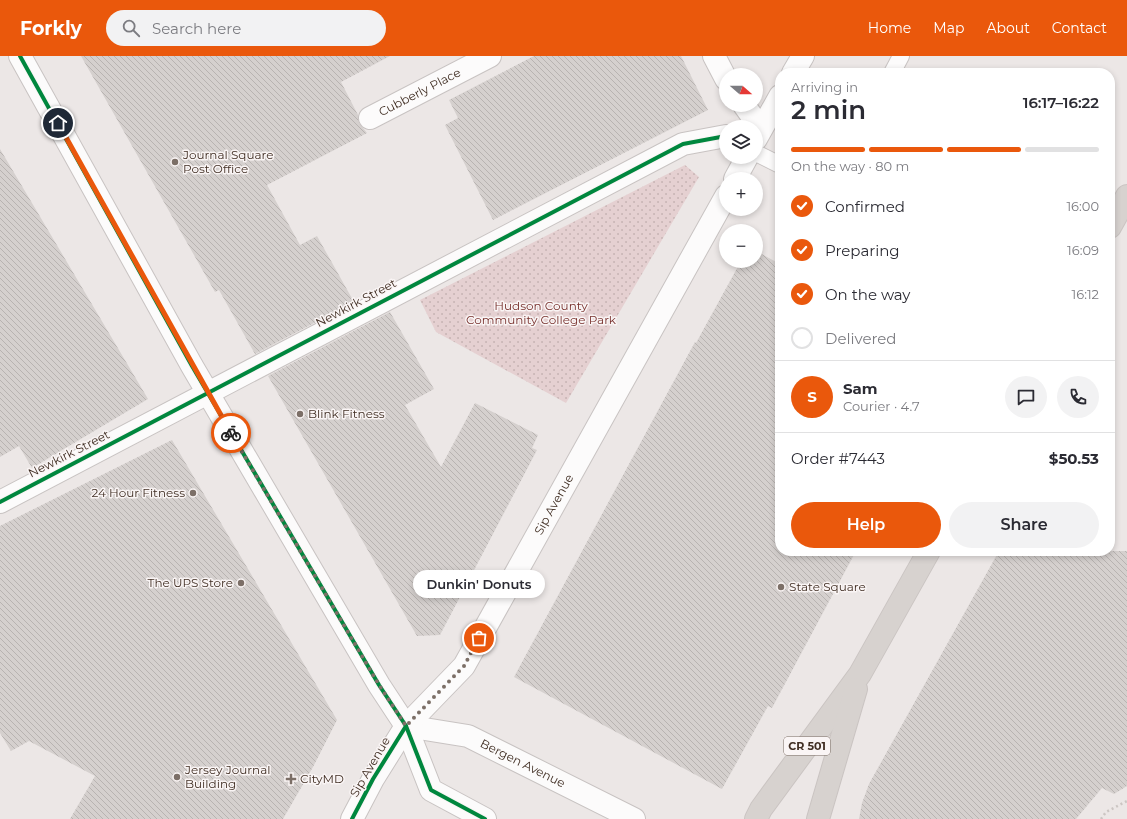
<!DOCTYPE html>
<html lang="en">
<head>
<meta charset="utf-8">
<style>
	:root { --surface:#fff; --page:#f2f2f3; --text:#2b2b33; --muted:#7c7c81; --line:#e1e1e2; --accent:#ea580c }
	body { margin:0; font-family:Montserrat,sans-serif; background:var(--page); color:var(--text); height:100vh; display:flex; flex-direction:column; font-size:15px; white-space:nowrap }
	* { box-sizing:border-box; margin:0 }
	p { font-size:13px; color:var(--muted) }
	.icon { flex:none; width:22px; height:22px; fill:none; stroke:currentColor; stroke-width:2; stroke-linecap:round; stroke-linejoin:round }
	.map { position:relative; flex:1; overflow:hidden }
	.details { position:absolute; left:775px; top:12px; width:340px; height:488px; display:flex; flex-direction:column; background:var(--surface); border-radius:16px; box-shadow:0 2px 6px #0003 }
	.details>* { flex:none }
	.needle { width:26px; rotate:110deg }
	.buttons { position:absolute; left:719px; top:12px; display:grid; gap:8px }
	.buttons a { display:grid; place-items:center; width:44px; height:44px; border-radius:50%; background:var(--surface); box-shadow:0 2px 6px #0003; font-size:20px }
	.pin { position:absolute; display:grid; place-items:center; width:34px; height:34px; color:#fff; margin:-17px; border:2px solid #fff; border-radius:50%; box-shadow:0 1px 4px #0007 }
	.courier { position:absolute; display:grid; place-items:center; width:40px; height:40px; margin:-20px; border:3px solid #ea580c; border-radius:50%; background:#fff; color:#222; box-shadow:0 1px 5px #0007 }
	.bubble { position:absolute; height:28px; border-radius:14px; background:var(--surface); box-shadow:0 2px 6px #0003; font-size:13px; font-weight:600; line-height:28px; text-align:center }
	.overview em { font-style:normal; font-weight:600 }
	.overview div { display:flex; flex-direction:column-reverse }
	.overview { display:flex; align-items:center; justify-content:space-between; height:68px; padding:0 16px }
	h1 { font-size:26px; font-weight:600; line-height:30px }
	.bar { display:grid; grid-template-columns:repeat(4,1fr); gap:6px 4px; align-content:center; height:48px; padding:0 16px }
	.bar i { height:5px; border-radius:3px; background:var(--line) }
	.bar .active { background:var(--accent) }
	.bar p { grid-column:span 4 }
	.line { display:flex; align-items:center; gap:10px; padding:0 16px; border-top:1px solid var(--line) }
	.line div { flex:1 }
	.round { display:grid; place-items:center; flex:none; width:42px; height:42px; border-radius:21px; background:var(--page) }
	ol { padding:0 16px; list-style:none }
	li { display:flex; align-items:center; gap:12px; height:44px }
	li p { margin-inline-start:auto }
	li .icon { padding:4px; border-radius:50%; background:var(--accent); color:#fff; stroke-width:4 }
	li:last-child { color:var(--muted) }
	li i { width:22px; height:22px; border:2px solid var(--line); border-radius:50% }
	.primary-button { display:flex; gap:8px; margin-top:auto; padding:8px 16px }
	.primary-button a { flex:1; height:46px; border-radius:24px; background:var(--accent); color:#fff; font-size:16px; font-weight:600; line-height:46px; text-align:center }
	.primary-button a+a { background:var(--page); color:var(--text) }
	header { display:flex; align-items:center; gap:24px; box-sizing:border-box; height:56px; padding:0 20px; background:var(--accent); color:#fff }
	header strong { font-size:19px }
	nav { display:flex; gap:22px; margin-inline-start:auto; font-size:14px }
	.search { width:280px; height:36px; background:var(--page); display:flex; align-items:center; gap:10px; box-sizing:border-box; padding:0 14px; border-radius:22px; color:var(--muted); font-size:15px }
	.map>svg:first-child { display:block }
	.grass { fill:url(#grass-dots) }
	.building { fill:url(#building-back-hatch) }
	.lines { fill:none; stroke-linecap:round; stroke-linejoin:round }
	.service-casing { stroke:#c8c3c2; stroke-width:18 }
	.minor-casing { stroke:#c8c3c2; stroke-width:24 }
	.tertiary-casing { stroke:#c8c3c2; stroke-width:24 }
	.primary-casing { stroke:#cac4c2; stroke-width:24 }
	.path { stroke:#cbc5c2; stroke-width:2.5; stroke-dasharray:2 3; stroke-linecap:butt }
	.service { stroke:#fcfbfb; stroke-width:16 }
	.minor { stroke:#fcfbfb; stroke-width:22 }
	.tertiary { stroke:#fcfbfb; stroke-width:22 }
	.primary { stroke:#d7d2cf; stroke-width:22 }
	.cycleway-casing { stroke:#faf5f5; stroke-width:6 }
	.cycleway { stroke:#00873e; stroke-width:4 }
	.done { stroke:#7c6f67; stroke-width:4; stroke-dasharray:0 7.2 }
	.route { stroke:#ea580c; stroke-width:5 }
	.poi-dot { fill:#7c6f67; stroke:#faf5f5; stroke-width:1.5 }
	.labels { text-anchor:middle; stroke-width:3; stroke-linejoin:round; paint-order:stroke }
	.shield { fill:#faf5f5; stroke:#786a62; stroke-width:1 }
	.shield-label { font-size:11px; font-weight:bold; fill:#402e23 }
	.street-label { font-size:12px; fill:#402e23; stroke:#faf5f5 }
	.poi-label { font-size:12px; fill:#402e23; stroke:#faf5f5; text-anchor:start }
	.park-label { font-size:12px; fill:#77302c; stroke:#faf5f5 }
</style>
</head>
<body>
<header>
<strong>Forkly</strong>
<div class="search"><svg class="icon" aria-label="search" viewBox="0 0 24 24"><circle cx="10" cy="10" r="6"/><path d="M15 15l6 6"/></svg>Search here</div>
<nav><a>Home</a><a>Map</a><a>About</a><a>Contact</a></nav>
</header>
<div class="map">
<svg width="1127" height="763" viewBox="0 0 1127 763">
	<defs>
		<pattern id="grass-dots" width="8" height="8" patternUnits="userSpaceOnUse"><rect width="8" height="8" fill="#e5d0d1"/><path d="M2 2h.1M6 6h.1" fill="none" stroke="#c6b3b3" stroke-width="1.8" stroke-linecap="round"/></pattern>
		<pattern id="building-back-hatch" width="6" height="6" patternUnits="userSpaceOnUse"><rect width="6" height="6" fill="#d5d0ce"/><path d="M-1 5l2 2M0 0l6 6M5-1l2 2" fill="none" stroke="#b8b3b1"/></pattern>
	</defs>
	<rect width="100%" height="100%" fill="#ece7e6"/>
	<path class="grass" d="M685,109L699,121L566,347L436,276L420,244Z"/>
	<g class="building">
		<path d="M81,0H390L341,26L358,59L359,67L367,77L267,129L300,189L317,180L354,246L255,298L219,234L215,236Z"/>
		<path d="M534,0H681L708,54L493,164L445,69L458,62L449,44Z"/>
		<path d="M0,93L148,343L32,412L19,390L0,401Z"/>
		<path d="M756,195L780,208V495H856L772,652L768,650L722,733L514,621L695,286L696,287L741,205H756Z"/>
		<path d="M390,256L434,333L405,349L441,411L475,347L538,379L532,392L537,394L440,579L417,580L268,320Z"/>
		<path d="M172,384L337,664L313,711L283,763H70L95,720L29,685L11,695L0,677V470Z"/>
		<path d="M999,495H1127V730L1114,738L1102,732L1076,763H859L862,747L869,728Z"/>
	</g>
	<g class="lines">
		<g class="service-casing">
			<g id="service">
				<path d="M892,17L901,0"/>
				<path d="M756,97L780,109"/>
			</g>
		</g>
		<g class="minor-casing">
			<g id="minor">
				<path d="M714,0L726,23"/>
				<path d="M744,49L761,73L756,74"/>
				<path id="s1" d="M370,62L490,0"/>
				<path d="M0,446L683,88L726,80"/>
			</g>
		</g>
		<g class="tertiary-casing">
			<g id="tertiary">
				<path d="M20,0L192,310L379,629L406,670L431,734L485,763"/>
				<path d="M793,17L803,0"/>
				<path d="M756,83L780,40"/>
				<path d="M735,123L747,101"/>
				<path id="s2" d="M406,670L468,680L634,763"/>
				<path id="s3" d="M352,763L373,723L406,670L464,610L726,140"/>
			</g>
		</g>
		<g class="primary-casing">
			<g id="primary">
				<path d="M1110,171L1127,140"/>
				<path d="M756,763L761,753L860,618L929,495"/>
				<path d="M818,763L856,633"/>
			</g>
		</g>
		<path class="path" d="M1101,763L1106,756L1127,745"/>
		<use href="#service" class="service"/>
		<use href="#minor" class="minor"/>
		<use href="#tertiary" class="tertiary"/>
		<use href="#primary" class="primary"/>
		<g class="cycleway-casing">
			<g id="cycleway">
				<path d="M20,0L192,310L379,629L406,670L431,734L485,763"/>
				<path d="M0,446L683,88L726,80"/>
				<path d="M352,763L373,723L406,670"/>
			</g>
		</g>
		<use href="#cycleway" class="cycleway"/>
	</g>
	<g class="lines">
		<path class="done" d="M231,377L379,629L406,670L464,610L479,582"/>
		<path class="route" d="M58,67L231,377"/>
	</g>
	<g class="poi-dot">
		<circle cx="175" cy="106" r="4"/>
		<circle cx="300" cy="358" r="4"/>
		<circle cx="193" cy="437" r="4"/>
		<circle cx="241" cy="527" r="4"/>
		<circle cx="781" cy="531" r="4"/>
		<circle cx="177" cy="721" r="4"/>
		<path d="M289 717h4v4h4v4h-4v4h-4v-4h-4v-4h4z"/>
	</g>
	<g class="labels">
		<rect class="shield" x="784" y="681" width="46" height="18" rx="3"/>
		<g class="shield-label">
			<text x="807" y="694">CR 501</text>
		</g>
		<g class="street-label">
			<text dy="4" stroke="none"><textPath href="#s1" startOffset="56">Cubberly Place</textPath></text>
			<text transform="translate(356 247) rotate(-28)" y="4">Newkirk Street</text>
			<text transform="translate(69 398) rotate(-27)" y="4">Newkirk Street</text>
			<text dy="4" stroke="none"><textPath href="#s3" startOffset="376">Sip Avenue</textPath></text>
			<text dy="4" stroke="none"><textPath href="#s2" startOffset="124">Bergen Avenue</textPath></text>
			<text transform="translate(370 711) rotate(-60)" y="4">Sip Avenue</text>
		</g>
		<g class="poi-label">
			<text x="183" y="103">Journal Square<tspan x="183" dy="14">Post Office</tspan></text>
			<text x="308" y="362">Blink Fitness</text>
			<text x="185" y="441" text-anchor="end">24 Hour Fitness</text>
			<text x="233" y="531" text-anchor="end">The UPS Store</text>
			<text x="789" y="535">State Square</text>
			<text x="185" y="718">Jersey Journal<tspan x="185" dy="14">Building</tspan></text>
			<text x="300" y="727">CityMD</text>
		</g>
		<g class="park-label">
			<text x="541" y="254">Hudson County<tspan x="541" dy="14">Community College Park</tspan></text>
		</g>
	</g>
</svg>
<div class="buttons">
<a><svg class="needle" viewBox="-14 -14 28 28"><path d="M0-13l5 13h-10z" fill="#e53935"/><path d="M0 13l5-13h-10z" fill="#7c7c81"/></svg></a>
<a><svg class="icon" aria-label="layers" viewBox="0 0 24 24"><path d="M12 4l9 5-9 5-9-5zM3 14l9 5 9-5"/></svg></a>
<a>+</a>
<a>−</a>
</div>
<div class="pin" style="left:479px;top:582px;background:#ea580c"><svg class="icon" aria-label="bag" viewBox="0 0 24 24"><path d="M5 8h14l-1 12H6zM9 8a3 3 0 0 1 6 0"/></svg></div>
<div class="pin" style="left:58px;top:67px;background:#1f2937"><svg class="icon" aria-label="home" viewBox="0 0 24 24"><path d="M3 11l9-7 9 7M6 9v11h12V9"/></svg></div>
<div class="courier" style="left:231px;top:377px"><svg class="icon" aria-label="bike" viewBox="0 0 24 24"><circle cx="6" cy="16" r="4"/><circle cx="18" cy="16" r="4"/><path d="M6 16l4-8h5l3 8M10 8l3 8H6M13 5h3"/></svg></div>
<div class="bubble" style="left:413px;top:514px;width:132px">Dunkin' Donuts</div>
<section class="details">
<div class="overview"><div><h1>2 min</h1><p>Arriving in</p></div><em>16:17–16:22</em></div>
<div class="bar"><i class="active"></i><i class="active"></i><i class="active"></i><i></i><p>On the way · 80 m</p></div>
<ol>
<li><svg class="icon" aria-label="check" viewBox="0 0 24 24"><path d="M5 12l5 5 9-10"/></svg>Confirmed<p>16:00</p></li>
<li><svg class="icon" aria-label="check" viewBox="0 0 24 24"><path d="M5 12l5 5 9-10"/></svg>Preparing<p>16:09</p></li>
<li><svg class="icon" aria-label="check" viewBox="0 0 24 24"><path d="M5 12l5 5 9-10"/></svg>On the way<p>16:12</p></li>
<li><i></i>Delivered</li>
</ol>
<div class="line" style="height:72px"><b class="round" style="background:var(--accent);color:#fff">S</b><div><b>Sam</b><p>Courier · 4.7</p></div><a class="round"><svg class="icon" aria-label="chat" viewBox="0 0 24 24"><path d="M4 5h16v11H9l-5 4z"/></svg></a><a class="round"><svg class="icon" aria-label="phone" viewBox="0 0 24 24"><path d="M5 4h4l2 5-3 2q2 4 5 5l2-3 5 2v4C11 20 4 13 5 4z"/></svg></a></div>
<div class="line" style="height:52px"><div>Order #7443</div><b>$50.53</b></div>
<div class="primary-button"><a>Help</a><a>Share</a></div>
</section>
</div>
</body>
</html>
